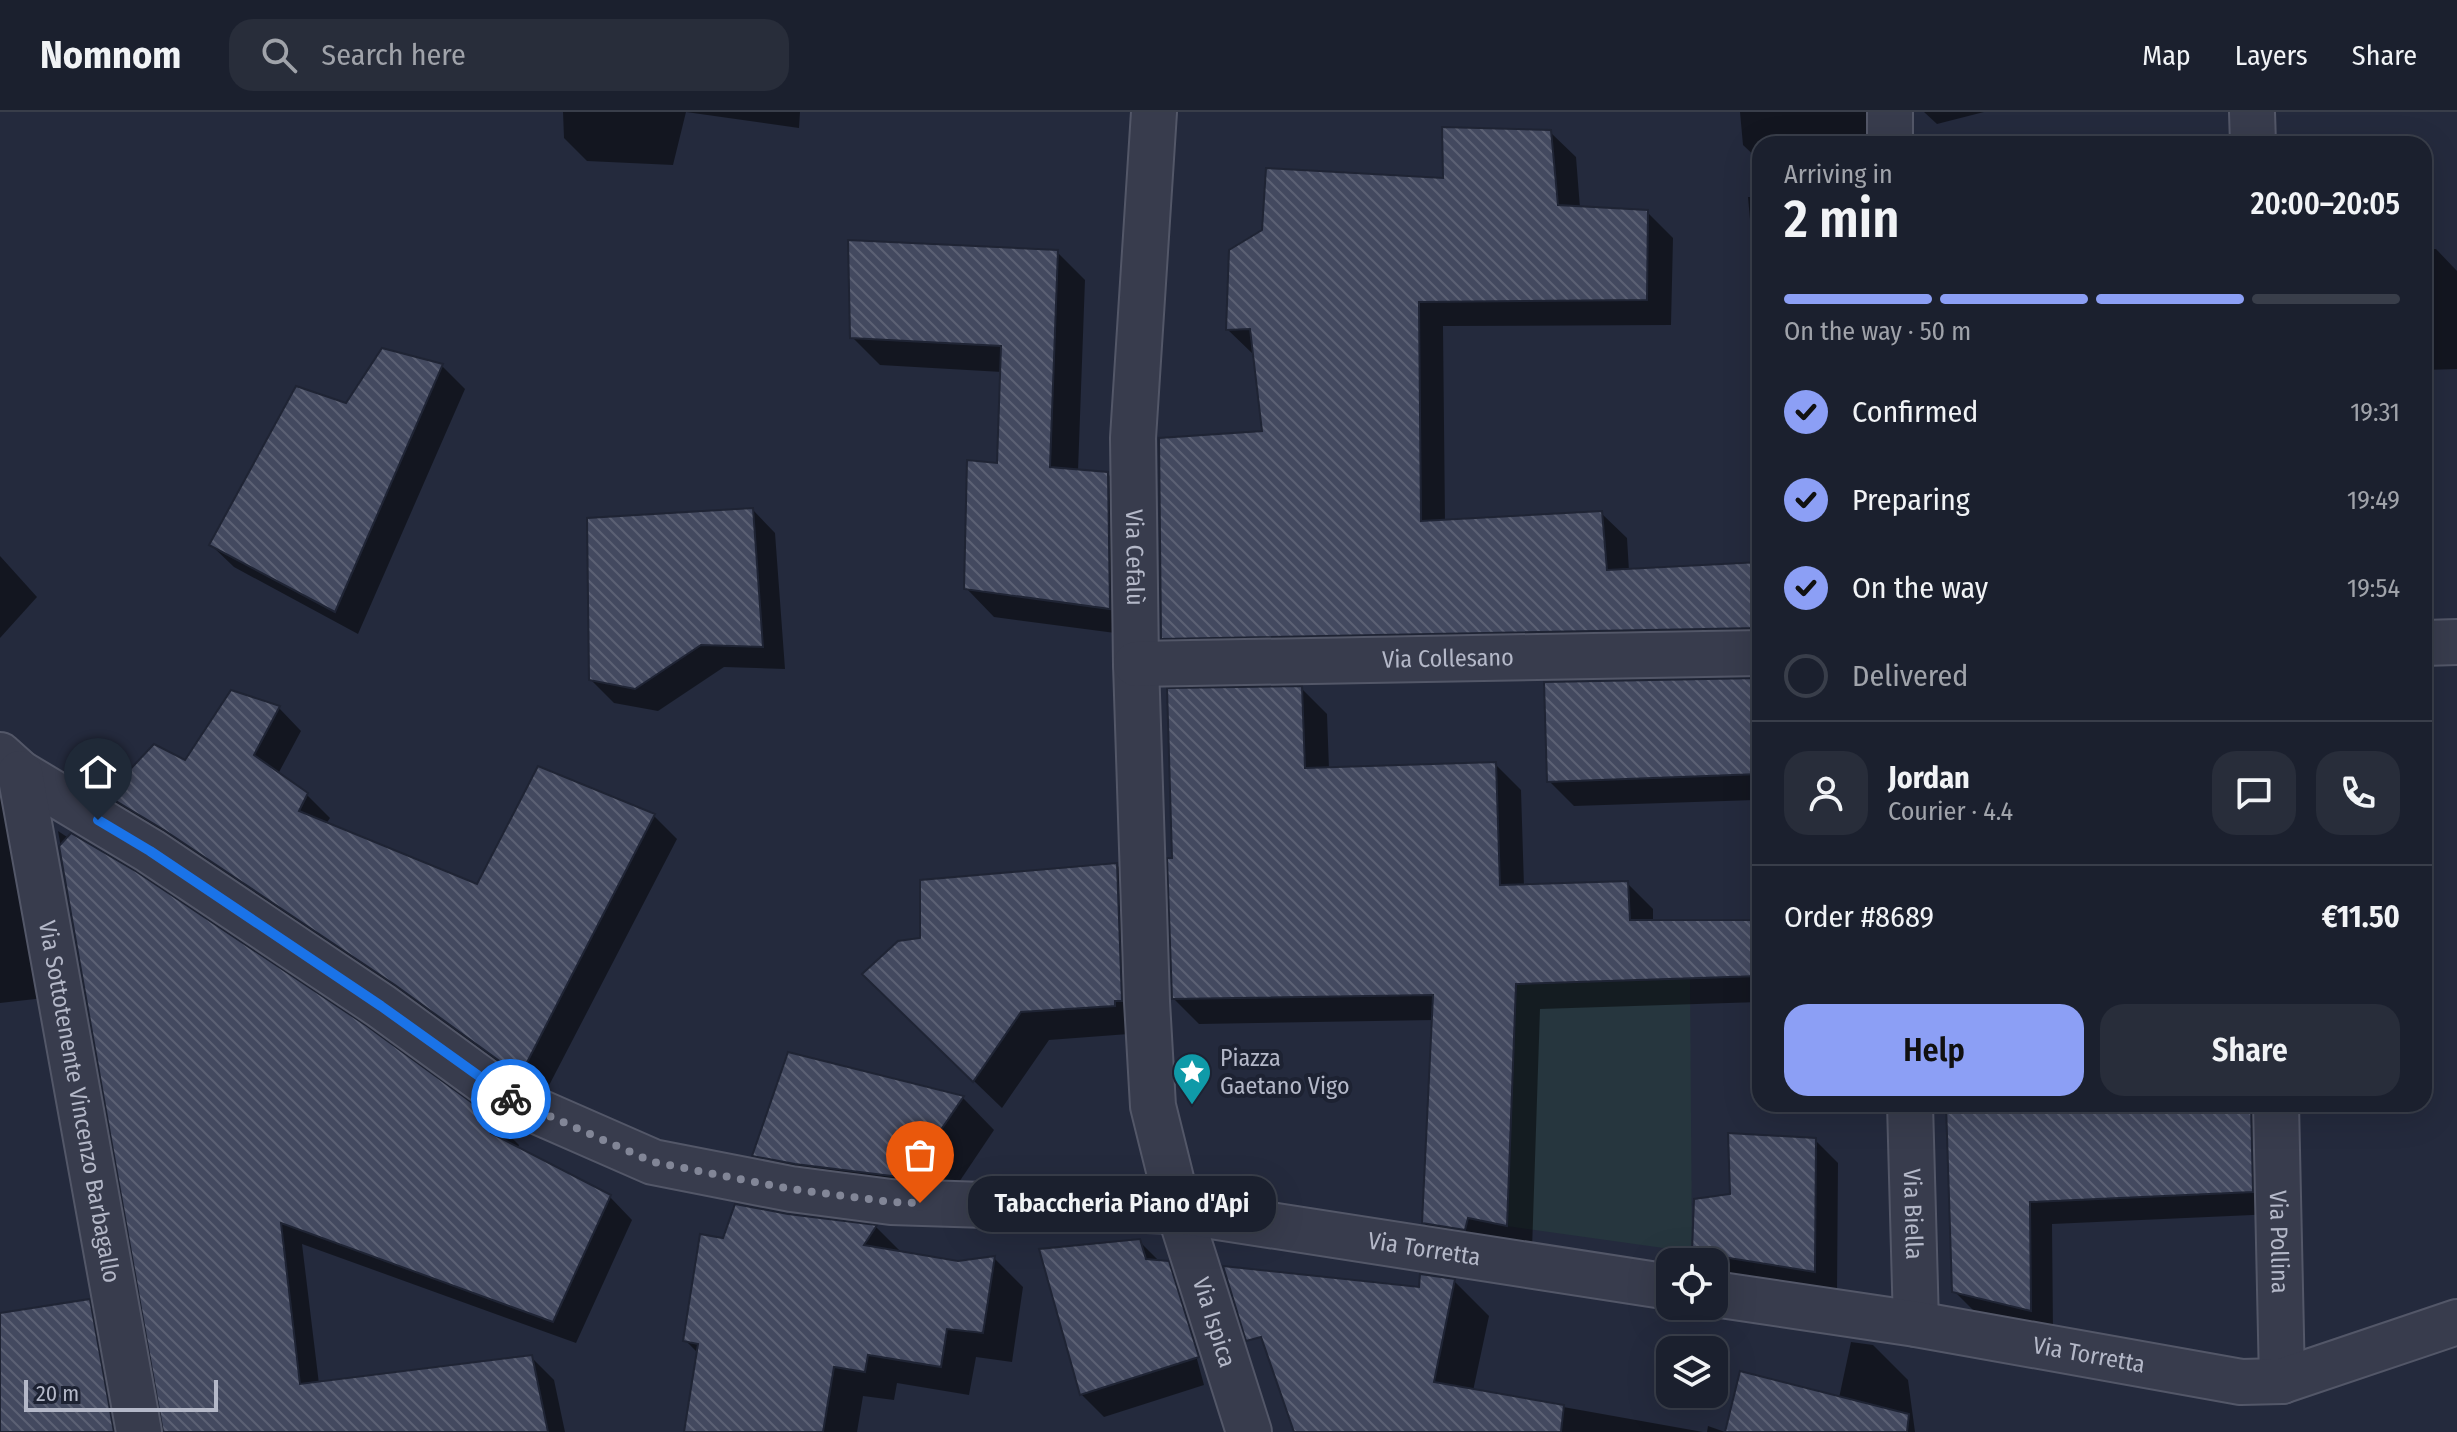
<!DOCTYPE html>
<html lang="en">
<head>
<meta charset="utf-8">
<style>
	:root { --surface:#1b202e; --page:#282d3a; --text:#f1f3f6; --muted:#a0a3aa; --line:#393e4a; --accent:#8c9ff5 }
	body { margin:0; font-family:"Fira Sans Condensed",sans-serif; background:var(--page); color:var(--text); height:100vh; display:flex; flex-direction:column; font-size:30px; white-space:nowrap }
	* { box-sizing:border-box; margin:0 }
	p { font-size:26px; color:var(--muted) }
	.icon { flex:none; width:44px; height:44px; fill:none; stroke:currentColor; stroke-width:2; stroke-linecap:round; stroke-linejoin:round }
	.map { position:relative; flex:1; overflow:hidden }
	.side { position:absolute; left:1752px; top:24px; width:680px; height:976px; display:flex; flex-direction:column; background:var(--surface); border-radius:24px; box-shadow:0 8px 32px #0002,0 0 0 2px var(--line) }
	.side>* { flex:none }
	.fabs { position:absolute; left:1656px; top:1136px; display:grid; gap:16px }
	.fabs a { display:grid; place-items:center; width:72px; height:72px; border-radius:16px; background:var(--surface); box-shadow:0 8px 32px #0002,0 0 0 2px var(--line); font-size:40px }
	.scale { position:absolute; left:24px; bottom:20px; width:194px; box-sizing:border-box; padding-left:8px; border:4px solid #b4b8c8; border-top:0; font-size:22px; line-height:28px; white-space:nowrap; color:#b4b8c8; -webkit-text-stroke:6px #1d2232; paint-order:stroke }
	.pin { position:absolute; display:grid; place-items:center; width:68px; height:68px; color:#fff; margin:-82px -34px; border-radius:50% 50% 50% 0; rotate:-45deg; box-shadow:0 0 8px #0007 }
	.pin .icon { rotate:45deg }
	.courier { position:absolute; display:grid; place-items:center; width:80px; height:80px; margin:-40px; border:6px solid #1a73e8; border-radius:50%; background:#fff; color:#222; box-shadow:0 2px 10px #0007 }
	.bubble { position:absolute; height:56px; border-radius:24px; background:var(--surface); box-shadow:0 8px 32px #0002,0 0 0 2px var(--line); font-size:26px; font-weight:600; line-height:56px; text-align:center }
	.head em { font-style:normal; font-weight:600 }
	.head div { display:flex; flex-direction:column-reverse }
	.head { display:flex; align-items:center; justify-content:space-between; height:136px; padding:0 32px }
	h1 { font-size:52px; font-weight:600; line-height:60px }
	.bar { display:grid; grid-template-columns:repeat(4,1fr); gap:12px 8px; align-content:center; height:96px; padding:0 32px }
	.bar i { height:10px; border-radius:6px; background:var(--line) }
	.bar .current { background:var(--accent) }
	.bar p { grid-column:span 4 }
	.line { display:flex; align-items:center; gap:20px; padding:0 32px; border-top:2px solid var(--line) }
	.line div { flex:1 }
	.round { display:grid; place-items:center; flex:none; width:84px; height:84px; border-radius:24px; background:var(--page) }
	ol { padding:0 32px; list-style:none }
	li { display:flex; align-items:center; gap:24px; height:88px }
	li p { margin-inline-start:auto }
	li .icon { padding:8px; border-radius:50%; background:var(--accent); color:#111; stroke-width:4 }
	li:last-child { color:var(--muted) }
	li i { width:44px; height:44px; border:4px solid var(--line); border-radius:50% }
	.action { display:flex; gap:16px; margin-top:auto; padding:16px 32px }
	.action a { flex:1; height:92px; border-radius:24px; background:var(--accent); color:#111; font-size:32px; font-weight:600; line-height:92px; text-align:center }
	.action a+a { background:var(--page); color:var(--text) }
	header { display:flex; align-items:center; gap:48px; box-sizing:border-box; height:112px; padding:0 40px; background:var(--surface); border-bottom:2px solid var(--line) }
	header strong { font-size:38px }
	nav { display:flex; gap:44px; margin-inline-start:auto; font-size:28px }
	.search { width:560px; height:72px; background:var(--page); display:flex; align-items:center; gap:20px; box-sizing:border-box; padding:0 28px; border-radius:24px; color:var(--muted); font-size:30px }
	.map>svg:first-child { display:block }
	.pitch { fill:#26363e }
	.shadow { fill:#0007 }
	.building { fill:url(#building-back-hatch); stroke:#1f2434; stroke-width:2 }
	.lines { fill:none; stroke-linecap:round; stroke-linejoin:round }
	.minor-casing { stroke:#535768; stroke-width:48 }
	.minor { stroke:#383c4d; stroke-width:44 }
	.done { stroke:#828697; stroke-width:8; stroke-dasharray:0 14.4 }
	.route { stroke:#1a73e8; stroke-width:10 }
	.labels { text-anchor:middle; stroke-width:8; stroke-linejoin:round; paint-order:stroke }
	.street-label { font-size:24px; fill:#b4b8c8; stroke:#1d2232 }
	.poi-label { font-size:24px; fill:#b4b8c8; stroke:#1d2232; text-anchor:start }
</style>
</head>
<body>
<header>
<strong>Nomnom</strong>
<div class="search"><svg class="icon" aria-label="search" viewBox="0 0 24 24"><circle cx="10" cy="10" r="6"/><path d="M15 15l6 6"/></svg>Search here</div>
<nav><a>Map</a><a>Layers</a><a>Share</a></nav>
</header>
<div class="map">
<svg width="2457" height="1320" viewBox="0 0 2457 1320">
	<defs>
		<pattern id="building-back-hatch" width="6" height="6" patternUnits="userSpaceOnUse" patternTransform="scale(2)"><rect width="6" height="6" fill="#43495f"/><path d="M-1 5l2 2M0 0l6 6M5-1l2 2" fill="none" stroke="#5c6174"/></pattern>
	</defs>
	<rect width="100%" height="100%" fill="#242a3d"/>
	<path class="pitch" d="M1690,867L1692,1140L1507,1114L1516,872Z"/>
	<g class="shadow">
		<path d="M563,0H800L799,16L686,0L673,53L587,49L564,26Z"/>
		<path d="M1740,0H1902L1887,25L1858,32H1760V49L1743,33Z"/>
		<path d="M1924,0H1984L1937,12Z"/>
		<path d="M1550,20L1576,45L1580,96L1647,100L1673,126L1671,213L1443,214L1445,409L1601,401L1627,426L1629,459L1760,452V541L1188,551L1163,526L1265,321L1254,243L1228,218L1445,68Z"/>
		<path d="M1748,85H1760V159L1754,153Z"/>
		<path d="M2424,137H2436L2457,159V257L2424,258Z"/>
		<path d="M1057,140L1085,168L1078,359L1108,362L1136,390L1138,524L994,505L966,476L999,353L1002,260L880,253L852,225Z"/>
		<path d="M383,238L442,254L465,277L358,522L234,455L211,433L346,293Z"/>
		<path d="M753,398L775,421L785,557L724,555L658,599L614,591L591,568Z"/>
		<path d="M0,444L37,485L0,526Z"/>
		<path d="M1760,568V714L1755,709V688L1574,694L1549,669Z"/>
		<path d="M1301,576L1327,602L1329,657L1495,652L1521,678L1524,775L1627,771L1653,797V810H1760V890L1540,897L1532,1138L1450,1136L1424,1111L1434,908L1199,912L1174,887L1175,748Z"/>
		<path d="M279,596L301,619L278,662L307,683L330,706L326,712L478,775L654,704L677,727L543,985L131,706L109,683L186,651Z"/>
		<path d="M0,681L19,701L53,885L0,891Z"/>
		<path d="M58,719L496,1010L519,1033L517,1037L610,1085L632,1108L576,1231L302,1132L319,1272L531,1245L554,1268L565,1320H165Z"/>
		<path d="M1117,753L1145,781L1142,921L1049,928L1002,996L892,890L922,828Z"/>
		<path d="M790,943L963,986L994,1018L941,1097L786,1075L754,1043Z"/>
		<path d="M1948,992H2276L2275,1102L2052,1112L2053,1220L1977,1202L1954,1179Z"/>
		<path d="M1815,1028L1838,1051L1837,1181L1717,1162L1714,1159V1150H1705L1695,1139L1732,1084Z"/>
		<path d="M787,1104L876,1115L903,1142L958,1151L994,1146L1023,1175L1012,1250L976,1245L969,1283L897,1271L894,1288L863,1284L857,1320H686L698,1241L686,1229L724,1128Z"/>
		<path d="M1139,1129L1162,1152L1165,1161L1177,1173L1204,1273L1104,1305L1081,1282Z"/>
		<path d="M1454,1169L1489,1204L1473,1279L1703,1320H1296L1421,1177Z"/>
		<path d="M89,1189L112,1212L131,1320H0V1203Z"/>
		<path d="M1851,1230L1873,1233L1908,1268L1915,1320H1727L1839,1286Z"/>
		<path d="M1708,1314L1725,1320H1707Z"/>
	</g>
	<g class="building">
		<path d="M1442,15L1551,18L1558,93L1648,98L1647,188L1419,190L1421,409L1602,399L1607,458L1760,450V516L1161,527L1159,326L1262,319L1250,217L1226,218L1229,138L1262,118L1266,56L1443,66Z"/>
		<path d="M848,128L1058,138L1050,355L1108,360L1110,497L964,477L967,348L997,351L1001,234L850,226Z"/>
		<path d="M382,236L443,252L335,500L209,433L296,274L346,291Z"/>
		<path d="M753,396L763,535L701,533L635,577L589,568L587,406Z"/>
		<path d="M1760,566V662L1547,670L1544,570Z"/>
		<path d="M1302,574L1305,656L1496,650L1500,773L1628,769L1630,808H1760V864L1516,872L1507,1114L1468,1106L1465,1118L1422,1111L1433,883L1172,887L1167,746H1172L1167,576Z"/>
		<path d="M231,578L280,594L254,643L308,681L299,699L477,772L538,654L655,702L520,964L395,873L164,718L106,683L154,632L185,648Z"/>
		<path d="M71,721L137,760L367,914L497,1009L491,1021L611,1083L553,1210L281,1111L300,1272L532,1243L548,1320H163L59,734Z"/>
		<path d="M1117,751L1122,889H1115V894L1021,900L973,970L862,862L898,829L920,826V768Z"/>
		<path d="M788,940L964,984L908,1066L795,1052L752,1044Z"/>
		<path d="M1946,992H2251L2253,1080L2030,1090L2031,1199L1952,1180Z"/>
		<path d="M1728,1021L1816,1026L1815,1160L1692,1140L1694,1087L1730,1082Z"/>
		<path d="M735,1092L788,1102L877,1113L864,1133L958,1149L995,1144L983,1221L947,1217L941,1255L868,1243L865,1260L834,1255L823,1320H684L698,1232L683,1229L700,1122L723,1126Z"/>
		<path d="M1140,1127L1146,1147L1169,1149L1199,1245L1080,1283L1039,1137Z"/>
		<path d="M1223,1154L1419,1175L1420,1162L1455,1167L1434,1270L1564,1293L1561,1320H1294L1261,1225L1246,1229Z"/>
		<path d="M90,1187L114,1320H0V1201Z"/>
		<path d="M1740,1259L1909,1302L1907,1320H1725Z"/>
	</g>
	<g class="lines">
		<g class="minor-casing">
			<g id="minor">
				<path id="s1" d="M1154,0L1133,326L1136,552L1147,890L1153,994L1179,1099L1249,1320"/>
				<path d="M1890,0V32"/>
				<path d="M2252,0L2253,32"/>
				<path d="M2424,531L2457,530"/>
				<path id="s2" d="M1136,552L1760,541"/>
				<path id="s3" d="M0,643L20,661L150,739L381,894L507,986L653,1050L791,1077L891,1090L1179,1099L1670,1175"/>
				<path id="s4" d="M20,661L139,1320"/>
				<path id="s5" d="M1910,992L1916,1212"/>
				<path id="s6" d="M2276,992L2282,1269"/>
				<path id="s7" d="M1714,1182L1916,1212L2241,1270L2282,1269L2457,1210"/>
			</g>
		</g>
		<use href="#minor" class="minor"/>
	</g>
	<g class="lines">
		<path class="done" d="M511,987L653,1050L791,1077L891,1090L920,1091"/>
		<path class="route" d="M98,708L150,739L381,894L511,987"/>
	</g>
	<defs>
		<g id="sight-pin" transform="scale(2)"><path d="M0 17L-7.5 6A9.5 9.5 0 1 1 7.5 6Z" fill="#0f9aa8" stroke="#1d2232"/><path d="M0-6L1.8-2.2L6-1.7L2.9 1.2L3.7 5.4L0 3.3L-3.7 5.4L-2.9 1.2L-6-1.7L-1.8-2.2Z" fill="#fff"/></g>
	</defs>
	<g fill-rule="evenodd">
		<use href="#sight-pin" x="1192" y="960"/>
	</g>
	<g class="labels">
		<g class="street-label">
			<text dy="8" stroke="none"><textPath href="#s1" startOffset="446">Via Cefalù</textPath></text>
			<text dy="8" stroke="none"><textPath href="#s2" startOffset="312">Via Collesano</textPath></text>
			<text dy="8" stroke="none"><textPath href="#s4" startOffset="334">Via Sottotenente Vincenzo Barbagallo</textPath></text>
			<text dy="8" stroke="none"><textPath href="#s5" startOffset="110">Via Biella</textPath></text>
			<text dy="8" stroke="none"><textPath href="#s6" startOffset="138">Via Pollina</textPath></text>
			<text dy="8" stroke="none"><textPath href="#s3" startOffset="1550">Via Torretta</textPath></text>
			<text dy="8" stroke="none"><textPath href="#s1" startOffset="1220">Via Ispica</textPath></text>
			<text dy="8" stroke="none"><textPath href="#s7" startOffset="380">Via Torretta</textPath></text>
		</g>
		<g class="poi-label">
			<text x="1220" y="954">Piazza<tspan x="1220" dy="28">Gaetano Vigo</tspan></text>
		</g>
	</g>
</svg>
<div class="fabs">
<a><svg class="icon" aria-label="locate" viewBox="0 0 24 24"><circle cx="12" cy="12" r="6"/><path d="M12 2v4M12 18v4M2 12h4M18 12h4"/></svg></a>
<a><svg class="icon" aria-label="layers" viewBox="0 0 24 24"><path d="M12 4l9 5-9 5-9-5zM3 14l9 5 9-5"/></svg></a>
</div>
<div class="scale">20 m</div>
<div class="pin" style="left:920px;top:1091px;background:#ea580c"><svg class="icon" aria-label="bag" viewBox="0 0 24 24"><path d="M5 8h14l-1 12H6zM9 8a3 3 0 0 1 6 0"/></svg></div>
<div class="pin" style="left:98px;top:708px;background:#1f2937"><svg class="icon" aria-label="home" viewBox="0 0 24 24"><path d="M3 11l9-7 9 7M6 9v11h12V9"/></svg></div>
<div class="courier" style="left:511px;top:987px"><svg class="icon" aria-label="bike" viewBox="0 0 24 24"><circle cx="6" cy="16" r="4"/><circle cx="18" cy="16" r="4"/><path d="M6 16l4-8h5l3 8M10 8l3 8H6M13 5h3"/></svg></div>
<div class="bubble" style="left:968px;top:1064px;width:308px">Tabaccheria Piano d'Api</div>
<section class="side">
<div class="head"><div><h1>2 min</h1><p>Arriving in</p></div><em>20:00–20:05</em></div>
<div class="bar"><i class="current"></i><i class="current"></i><i class="current"></i><i></i><p>On the way · 50 m</p></div>
<ol>
<li><svg class="icon" aria-label="check" viewBox="0 0 24 24"><path d="M5 12l5 5 9-10"/></svg>Confirmed<p>19:31</p></li>
<li><svg class="icon" aria-label="check" viewBox="0 0 24 24"><path d="M5 12l5 5 9-10"/></svg>Preparing<p>19:49</p></li>
<li><svg class="icon" aria-label="check" viewBox="0 0 24 24"><path d="M5 12l5 5 9-10"/></svg>On the way<p>19:54</p></li>
<li><i></i>Delivered</li>
</ol>
<div class="line" style="height:144px"><a class="round"><svg class="icon" aria-label="person" viewBox="0 0 24 24"><circle cx="12" cy="8" r="4"/><path d="M4 21q1-7 8-7t8 7"/></svg></a><div><b>Jordan</b><p>Courier · 4.4</p></div><a class="round"><svg class="icon" aria-label="chat" viewBox="0 0 24 24"><path d="M4 5h16v11H9l-5 4z"/></svg></a><a class="round"><svg class="icon" aria-label="phone" viewBox="0 0 24 24"><path d="M5 4h4l2 5-3 2q2 4 5 5l2-3 5 2v4C11 20 4 13 5 4z"/></svg></a></div>
<div class="line" style="height:104px"><div>Order #8689</div><b>€11.50</b></div>
<div class="action"><a>Help</a><a>Share</a></div>
</section>
</div>
</body>
</html>
